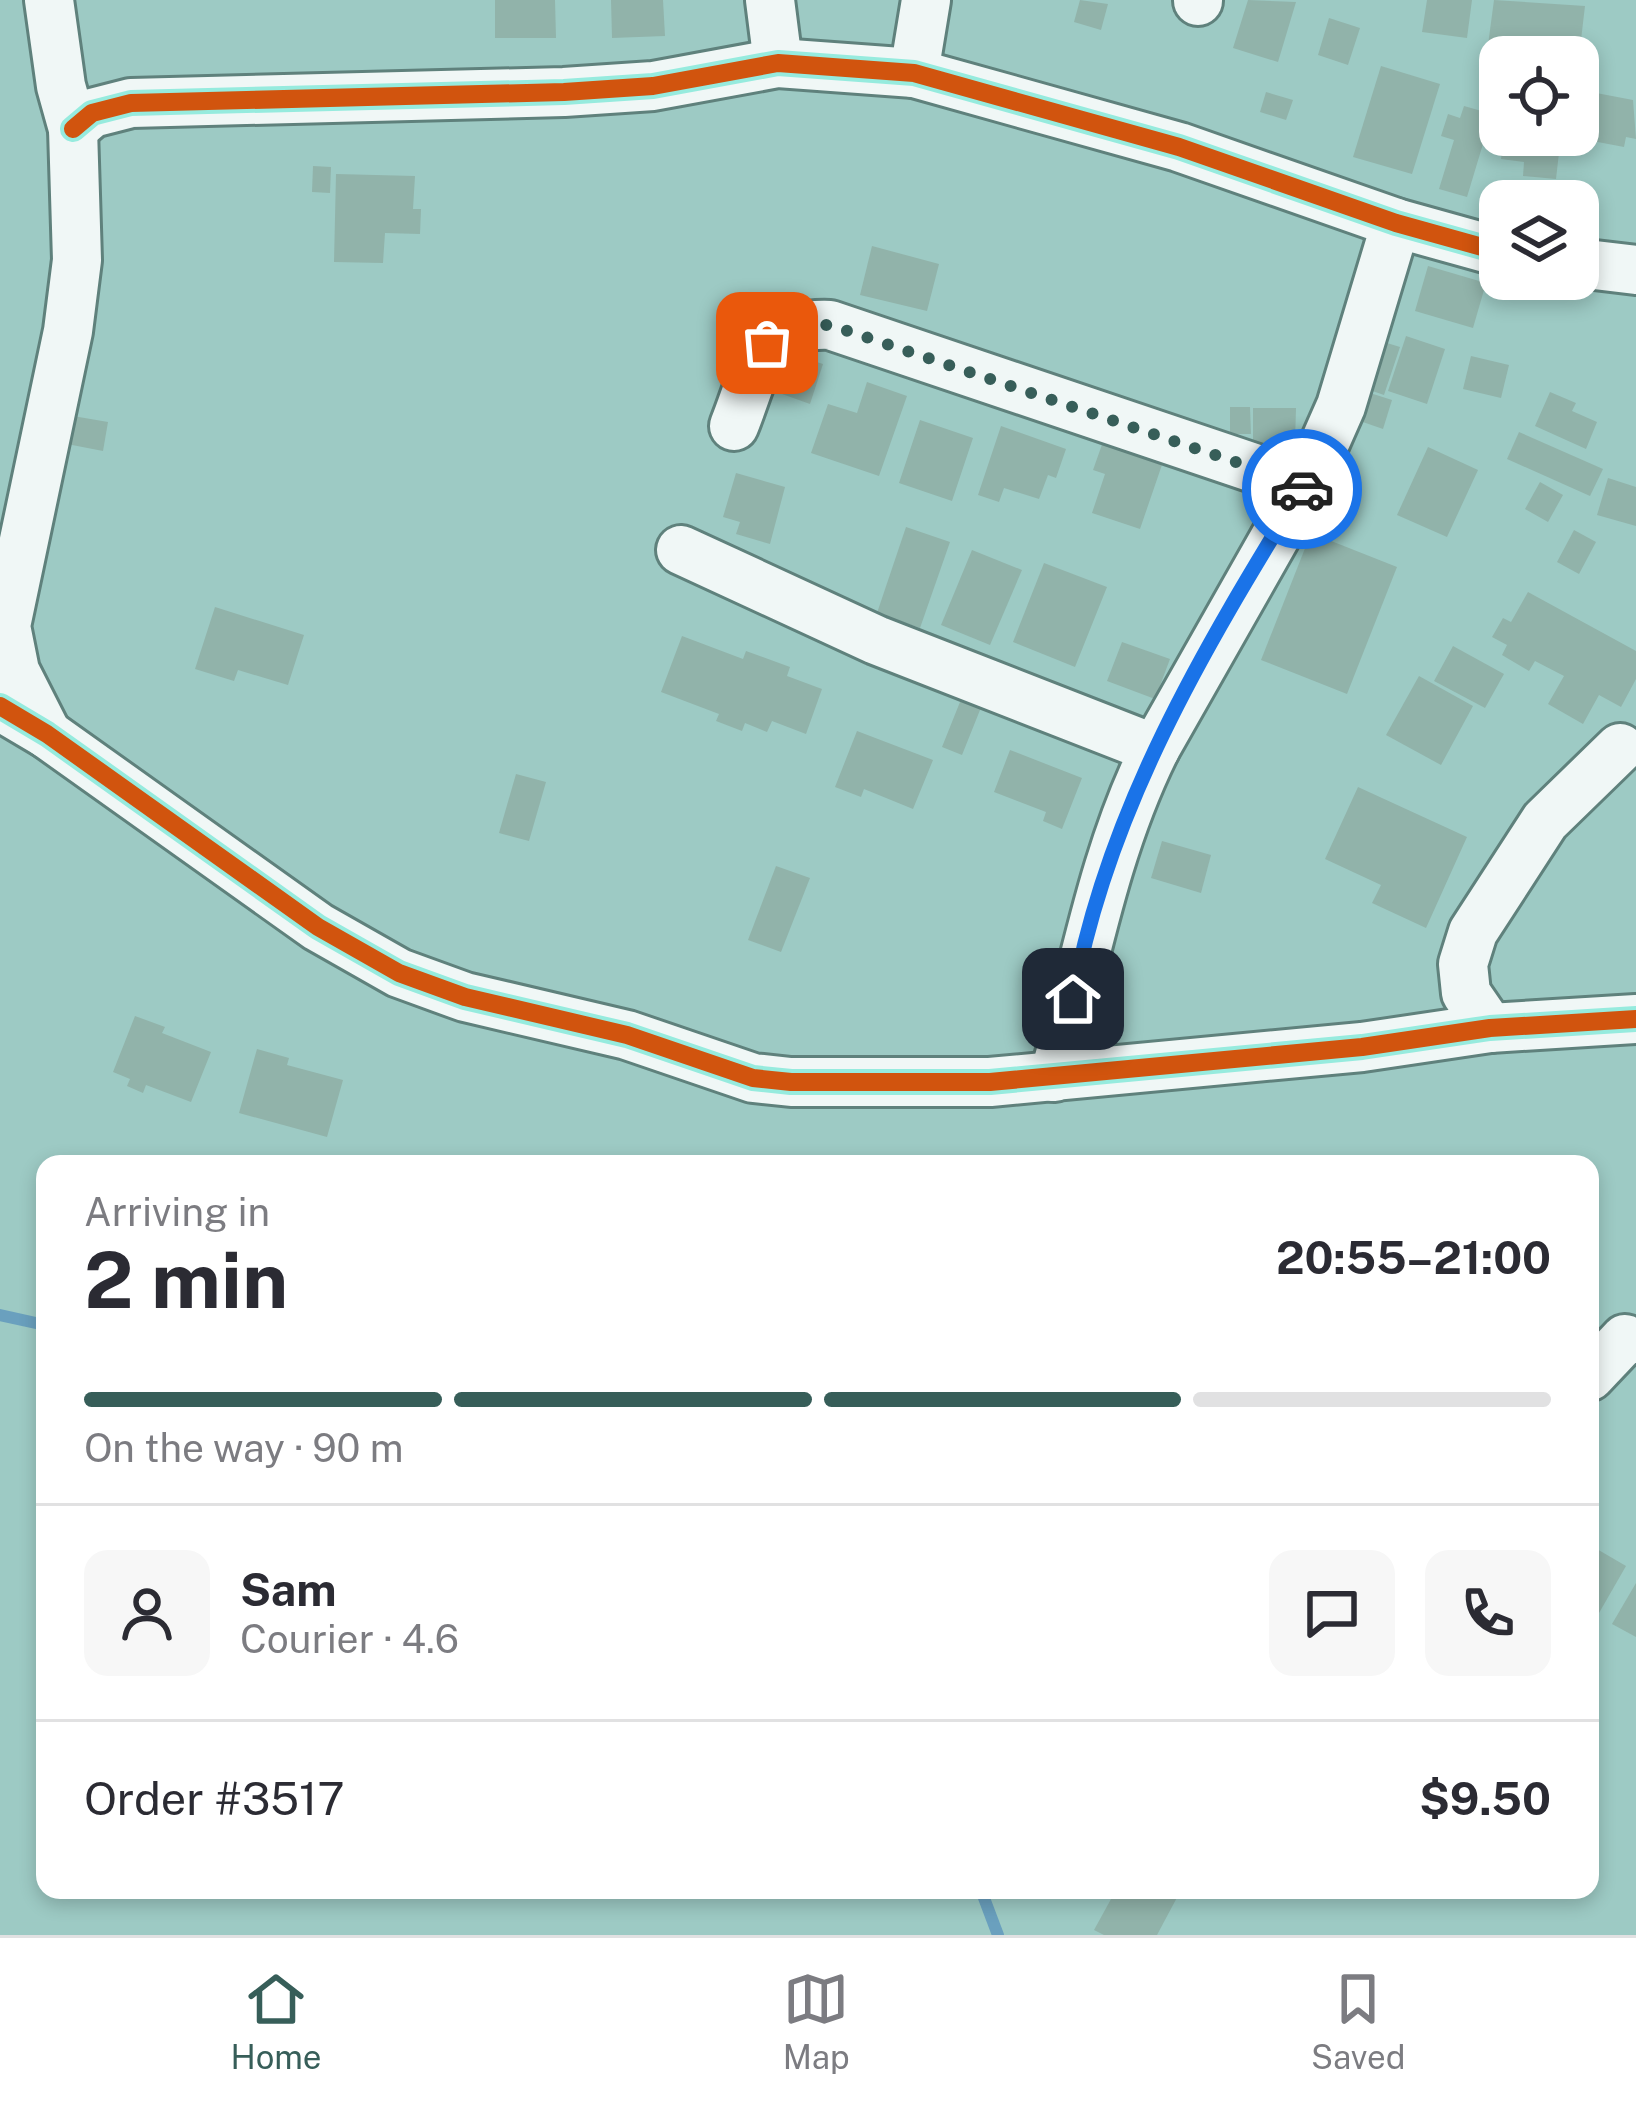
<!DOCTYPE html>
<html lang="en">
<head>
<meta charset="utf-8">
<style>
	:root { --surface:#fff; --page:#f7f7f7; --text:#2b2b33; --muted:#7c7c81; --line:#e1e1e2; --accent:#375e59 }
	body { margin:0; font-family:"Public Sans",sans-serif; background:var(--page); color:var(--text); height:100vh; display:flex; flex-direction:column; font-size:45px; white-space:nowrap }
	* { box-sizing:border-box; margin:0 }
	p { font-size:39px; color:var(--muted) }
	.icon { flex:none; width:66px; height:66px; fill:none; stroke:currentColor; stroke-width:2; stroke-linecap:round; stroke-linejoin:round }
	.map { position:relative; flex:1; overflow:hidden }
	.side { position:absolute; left:36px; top:1155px; width:1563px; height:744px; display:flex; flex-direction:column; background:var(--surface); border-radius:24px; box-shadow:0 6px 18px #0003 }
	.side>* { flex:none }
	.buttons { position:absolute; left:1479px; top:36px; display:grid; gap:24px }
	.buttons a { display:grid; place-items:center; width:120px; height:120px; border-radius:24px; background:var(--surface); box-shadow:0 6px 18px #0003; font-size:60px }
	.pin { position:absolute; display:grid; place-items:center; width:102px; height:102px; color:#fff; margin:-51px; border-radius:24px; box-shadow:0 6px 18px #0006 }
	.courier { position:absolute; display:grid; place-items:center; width:120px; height:120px; margin:-60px; border:9px solid #1a73e8; border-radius:50%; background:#fff; color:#222; box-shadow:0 3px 15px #0007 }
	.head em { font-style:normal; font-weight:700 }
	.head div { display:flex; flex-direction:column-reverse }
	.head { display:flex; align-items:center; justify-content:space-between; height:204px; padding:0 48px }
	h1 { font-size:78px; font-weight:700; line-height:90px }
	.bar { display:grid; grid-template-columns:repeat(4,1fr); gap:18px 12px; align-content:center; height:144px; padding:0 48px }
	.bar i { height:15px; border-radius:9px; background:var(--line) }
	.bar .active { background:var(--accent) }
	.bar p { grid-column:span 4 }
	.line { display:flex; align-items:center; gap:30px; padding:0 48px; border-top:3px solid var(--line) }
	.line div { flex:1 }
	.round { display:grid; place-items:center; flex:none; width:126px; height:126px; border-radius:24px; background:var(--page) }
	.tabs { display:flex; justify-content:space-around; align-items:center; height:168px; border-top:3px solid var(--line); background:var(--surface); font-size:33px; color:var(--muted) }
	.tabs a { display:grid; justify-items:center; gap:6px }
	.tabs .active { color:var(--accent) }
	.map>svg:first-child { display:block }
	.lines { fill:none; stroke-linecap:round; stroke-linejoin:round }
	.stream { stroke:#6aa0be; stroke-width:12 }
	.building { fill:#91b3aa }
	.minor-casing { stroke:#5f817c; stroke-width:54 }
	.minor { stroke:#f0f7f6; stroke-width:48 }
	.cycleway-casing { stroke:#96ebde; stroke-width:26 }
	.cycleway { stroke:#d1540e; stroke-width:18 }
	.done { stroke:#375e59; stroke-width:12; stroke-dasharray:0 21.6 }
	.route { stroke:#1a73e8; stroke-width:15 }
</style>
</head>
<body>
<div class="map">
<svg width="1636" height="1935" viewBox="0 0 1636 1935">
	<rect width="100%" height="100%" fill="#9dcac4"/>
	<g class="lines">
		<g class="stream">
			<path d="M0,1315L45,1325"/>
			<path d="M981,1890L998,1935"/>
		</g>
	</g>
	<g class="building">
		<path d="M495,0H555L556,38H495Z"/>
		<path d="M611,0H663L665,36L612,38Z"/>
		<path d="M1080,0L1108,4L1101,30L1074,22Z"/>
		<path d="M1248,0L1296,2L1278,62L1233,48Z"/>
		<path d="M1427,0H1472L1467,38L1422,32Z"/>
		<path d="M1494,0L1585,6L1579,57H1550V53L1488,45Z"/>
		<path d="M1329,18L1360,28L1348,65L1318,55Z"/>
		<path d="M1381,66L1440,84L1412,174L1353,157Z"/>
		<path d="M1266,92L1293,100L1286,120L1260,112Z"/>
		<path d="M1591,92L1633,100L1636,139L1626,137L1624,147L1582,139Z"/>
		<path d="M1464,106L1492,114L1467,197L1439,189L1454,140L1441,136L1448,114L1460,118Z"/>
		<path d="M1504,135H1561L1556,179L1523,176L1524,162L1501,159Z"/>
		<path d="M313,166L331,167L330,193L312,192Z"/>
		<path d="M336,174L415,176L413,209H421L420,234L385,233L383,263L334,262Z"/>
		<path d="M872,246L939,264L927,311L860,295Z"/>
		<path d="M1428,266L1486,283L1473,328L1415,311Z"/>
		<path d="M1406,336L1445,349L1427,404L1388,391Z"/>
		<path d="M1374,339L1400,347L1384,395L1358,386Z"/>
		<path d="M795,355L823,364L810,404L782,394Z"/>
		<path d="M1471,356L1509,365L1501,398L1463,389Z"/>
		<path d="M867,382L907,396L879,476L811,453L828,404L857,413Z"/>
		<path d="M1550,392L1576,403L1572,411L1597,422L1586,449L1535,426Z"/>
		<path d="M1370,393L1392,400L1383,429L1360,421Z"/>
		<path d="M1230,407H1250L1251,434H1230Z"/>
		<path d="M1253,408H1296L1295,443H1253Z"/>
		<path d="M73,416L108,422L103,451L67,444Z"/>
		<path d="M920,420L973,438L952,501L899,483Z"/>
		<path d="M1001,426L1066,449L1056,478L1048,475L1039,499L1004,488L999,502L978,495Z"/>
		<path d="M1519,432L1603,469L1590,496L1507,459Z"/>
		<path d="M1105,436L1165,456L1140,529L1092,513L1105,474L1093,470Z"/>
		<path d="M1428,447L1478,470L1447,537L1397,515Z"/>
		<path d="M736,473L785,487L770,544L736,534L740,522L723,517Z"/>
		<path d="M1608,478L1636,487V526L1597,515Z"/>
		<path d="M1540,482L1563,495L1548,522L1525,509Z"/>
		<path d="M906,527L950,542L920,628L877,613Z"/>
		<path d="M1574,530L1596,542L1579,574L1557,562Z"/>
		<path d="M1311,533L1397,567L1347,694L1261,660Z"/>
		<path d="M972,550L1022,570L990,645L941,625Z"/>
		<path d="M1044,563L1107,587L1075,667L1013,642Z"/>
		<path d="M1528,592L1636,651V679L1621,707L1599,695L1583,724L1548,704L1564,676L1535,661L1529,671L1502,655L1507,645L1492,637L1503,618L1511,622Z"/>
		<path d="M215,607L304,635L288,685L238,670L234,681L195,669Z"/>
		<path d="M682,636L743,659L746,651L790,667L787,676L822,689L806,734L772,721L767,732L745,723L742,731L716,721L719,714L661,692Z"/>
		<path d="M1122,642L1170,659L1155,699L1107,681Z"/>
		<path d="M1453,646L1504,674L1485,708L1434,681Z"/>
		<path d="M1419,676L1473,706L1441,765L1386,735Z"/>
		<path d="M962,697L982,705L962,755L942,747Z"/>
		<path d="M857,731L933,760L913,809L864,789L861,797L835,787Z"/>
		<path d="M1010,750L1082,778L1062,829L1043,821L1046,812L994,792Z"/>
		<path d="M516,774L546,782L529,841L499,833Z"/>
		<path d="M1358,787L1467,837L1426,928L1372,903L1381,885L1325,859Z"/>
		<path d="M1162,841L1211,855L1201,893L1151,878Z"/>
		<path d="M776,866L810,878L781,952L748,940Z"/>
		<path d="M135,1016L165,1027L162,1033L211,1052L191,1102L146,1085L143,1093L127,1086L130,1079L113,1072Z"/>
		<path d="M257,1049L289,1058L287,1065L343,1080L327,1137L239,1113Z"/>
		<path d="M1590,1545L1626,1566L1595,1620L1590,1617Z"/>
		<path d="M1636,1583V1637L1612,1624Z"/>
		<path d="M1116,1890H1181L1157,1935H1104L1094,1930Z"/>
	</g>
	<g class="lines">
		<g class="minor-casing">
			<g id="minor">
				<path d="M770,0L778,63"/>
				<path d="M1198,1V0"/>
				<path d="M914,73L926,0"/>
				<path d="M73,129L92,113L131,103L564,92L653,86L778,63L914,73L1179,147L1396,223L1500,252"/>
				<path d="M1578,263L1636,270"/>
				<path d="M734,426C757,369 759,322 830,325L1304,485"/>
				<path d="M681,550L876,640L1155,749C1103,854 1085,965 1054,1077"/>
				<path d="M0,706L47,734L318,927L399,973L465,997L627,1035L753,1078L791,1082H990L1362,1047L1490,1028L1636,1019"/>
				<path d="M47,734L15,671L6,626L68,331L77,260L73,129L61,86L49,0"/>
				<path d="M1155,749L1311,474L1341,406L1396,223"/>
				<path d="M1490,1028L1466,993L1463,964L1473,932L1545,821L1620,748"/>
				<path d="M1590,1376L1625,1339"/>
			</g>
		</g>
		<use href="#minor" class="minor"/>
		<g class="cycleway-casing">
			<g id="cycleway">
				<path d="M73,129L92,113L131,103L564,92L653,86L778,63L914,73L1179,147L1396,223L1500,252"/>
				<path d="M0,706L47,734L318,927L399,973L465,997L627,1035L753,1078L791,1082H990L1362,1047L1490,1028L1636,1019"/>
			</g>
		</g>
		<use href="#cycleway" class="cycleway"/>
	</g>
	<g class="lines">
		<path class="done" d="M767,343L797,324L830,325L1304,485L1302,489"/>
		<path class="route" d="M1073,999C1106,812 1204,648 1302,489"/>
	</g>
</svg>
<div class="buttons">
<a><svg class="icon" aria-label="locate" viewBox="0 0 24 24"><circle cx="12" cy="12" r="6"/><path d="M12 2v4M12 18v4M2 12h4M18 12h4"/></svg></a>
<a><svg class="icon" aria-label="layers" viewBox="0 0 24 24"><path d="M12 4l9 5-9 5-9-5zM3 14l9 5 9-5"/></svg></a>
</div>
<div class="pin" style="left:767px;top:343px;background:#ea580c"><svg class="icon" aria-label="bag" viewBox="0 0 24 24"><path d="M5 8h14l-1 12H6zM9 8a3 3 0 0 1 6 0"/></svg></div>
<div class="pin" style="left:1073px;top:999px;background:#1f2937"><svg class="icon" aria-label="home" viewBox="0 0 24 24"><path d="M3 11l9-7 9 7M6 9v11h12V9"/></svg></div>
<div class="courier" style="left:1302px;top:489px"><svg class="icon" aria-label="car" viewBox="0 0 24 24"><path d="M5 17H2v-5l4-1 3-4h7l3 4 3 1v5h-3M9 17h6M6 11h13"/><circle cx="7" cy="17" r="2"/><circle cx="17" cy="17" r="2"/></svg></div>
<section class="side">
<div class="head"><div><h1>2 min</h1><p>Arriving in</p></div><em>20:55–21:00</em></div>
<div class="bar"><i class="active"></i><i class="active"></i><i class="active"></i><i></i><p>On the way · 90 m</p></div>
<div class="line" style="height:216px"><a class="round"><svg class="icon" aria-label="person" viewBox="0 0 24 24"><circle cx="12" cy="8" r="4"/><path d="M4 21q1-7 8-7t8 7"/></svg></a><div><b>Sam</b><p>Courier · 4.6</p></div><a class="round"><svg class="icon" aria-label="chat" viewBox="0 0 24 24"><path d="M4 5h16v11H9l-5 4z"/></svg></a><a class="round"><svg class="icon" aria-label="phone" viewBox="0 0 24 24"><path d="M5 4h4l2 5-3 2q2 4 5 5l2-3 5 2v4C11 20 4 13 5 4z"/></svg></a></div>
<div class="line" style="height:156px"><div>Order #3517</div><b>$9.50</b></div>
</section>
</div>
<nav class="tabs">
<a class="active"><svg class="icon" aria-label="home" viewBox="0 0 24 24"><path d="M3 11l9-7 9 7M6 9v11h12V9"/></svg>Home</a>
<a><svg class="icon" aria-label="map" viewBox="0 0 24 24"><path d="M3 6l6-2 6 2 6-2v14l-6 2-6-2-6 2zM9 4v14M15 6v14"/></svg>Map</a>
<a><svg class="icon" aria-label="saved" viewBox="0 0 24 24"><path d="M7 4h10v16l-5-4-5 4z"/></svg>Saved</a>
</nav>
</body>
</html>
